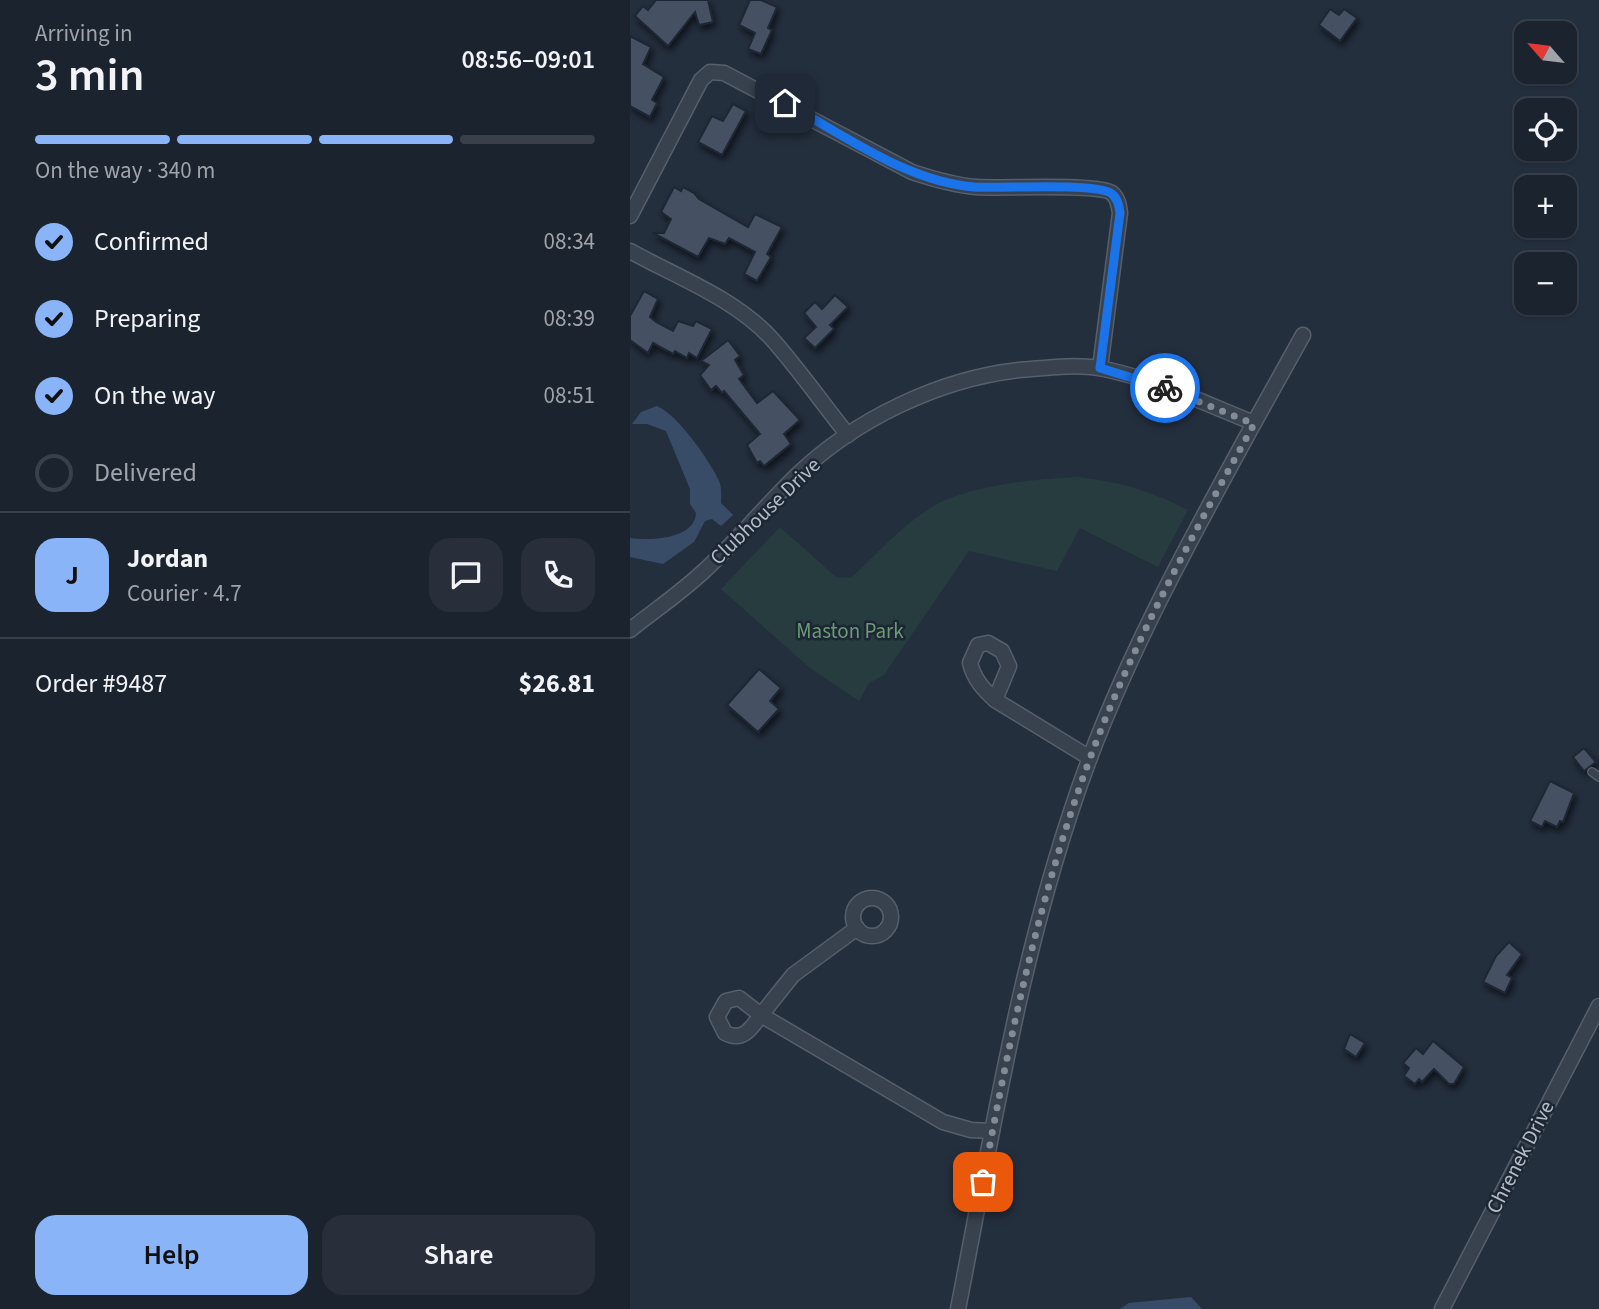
<!DOCTYPE html>
<html lang="en">
<head>
<meta charset="utf-8">
<style>
	:root { --surface:#1b232e; --page:#282f3a; --text:#f1f3f6; --muted:#a0a4aa; --line:#39404a; --accent:#8ab4f8 }
	body { margin:0; font-family:"Source Sans 3",sans-serif; background:var(--page); color:var(--text); height:100vh; display:flex; flex-direction:column; font-size:26px; white-space:nowrap }
	* { box-sizing:border-box; margin:0 }
	p { font-size:23px; color:var(--muted) }
	.icon { flex:none; width:38px; height:38px; fill:none; stroke:currentColor; stroke-width:2; stroke-linecap:round; stroke-linejoin:round }
	.map { position:relative; flex:1; overflow:hidden }
	.side { display:flex; flex-direction:column; background:var(--surface); width:630px }
	.side>* { flex:none }
	.needle { width:46px; rotate:298deg }
	.fabs { position:absolute; left:884px; top:21px; display:grid; gap:14px }
	.fabs a { display:grid; place-items:center; width:63px; height:63px; border-radius:14px; background:var(--surface); box-shadow:0 2px 5px #0004,0 0 0 2px var(--line); font-size:35px }
	.pin { position:absolute; display:grid; place-items:center; width:60px; height:60px; color:#fff; margin:-30px; border-radius:14px; box-shadow:0 4px 10px #0006 }
	.courier { position:absolute; display:grid; place-items:center; width:70px; height:70px; margin:-35px; border:5px solid #1a73e8; border-radius:50%; background:#fff; color:#222; box-shadow:0 2px 9px #0007 }
	.overview em { font-style:normal; font-weight:600 }
	.overview div { display:flex; flex-direction:column-reverse }
	.overview { display:flex; align-items:center; justify-content:space-between; height:119px; padding:0 35px }
	h1 { font-size:46px; font-weight:600; line-height:52px }
	.bar { display:grid; grid-template-columns:repeat(4,1fr); gap:10px 7px; align-content:center; height:84px; padding:0 35px }
	.bar i { height:9px; border-radius:5px; background:var(--line) }
	.bar .on { background:var(--accent) }
	.bar p { grid-column:span 4 }
	.line { display:flex; align-items:center; gap:18px; padding:0 35px; border-top:2px solid var(--line) }
	.line div { flex:1 }
	.round { display:grid; place-items:center; flex:none; width:74px; height:74px; border-radius:21px; background:var(--page) }
	ol { padding:0 35px; list-style:none }
	li { display:flex; align-items:center; gap:21px; height:77px }
	li p { margin-inline-start:auto }
	li .icon { padding:7px; border-radius:50%; background:var(--accent); color:#111; stroke-width:4 }
	li:last-child { color:var(--muted) }
	li i { width:38px; height:38px; border:4px solid var(--line); border-radius:50% }
	.button { display:flex; gap:14px; margin-top:auto; padding:14px 35px }
	.button a { flex:1; height:80px; border-radius:21px; background:var(--accent); color:#111; font-size:28px; font-weight:600; line-height:80px; text-align:center }
	.button a+a { background:var(--page); color:var(--text) }
	main { display:flex; flex:1; min-height:0 }
	.map>svg:first-child { display:block }
	.green { fill:#263c3f }
	.water { fill:#394c67 }
	.building { fill:#455162; stroke:#1f2835; stroke-width:2; filter:url(#shadow) }
	.lines { fill:none; stroke-linecap:round; stroke-linejoin:round }
	.service-casing { stroke:#565f6c; stroke-width:10 }
	.minor-casing { stroke:#565f6c; stroke-width:17 }
	.service { stroke:#38414e; stroke-width:7 }
	.minor { stroke:#38414e; stroke-width:14 }
	.done { stroke:#828b98; stroke-width:7; stroke-dasharray:0 12.6 }
	.route { stroke:#1a73e8; stroke-width:9 }
	.labels { text-anchor:middle; stroke-width:5; stroke-linejoin:round; paint-order:stroke }
	.street-label { font-size:21px; fill:#b4bcc9; stroke:#1d2633 }
	.park-label { font-size:21px; fill:#6b9a76; stroke:#1d2633 }
</style>
</head>
<body>
<main>
<section class="side">
<div class="overview"><div><h1>3 min</h1><p>Arriving in</p></div><em>08:56–09:01</em></div>
<div class="bar"><i class="on"></i><i class="on"></i><i class="on"></i><i></i><p>On the way · 340 m</p></div>
<ol>
<li><svg class="icon" aria-label="check" viewBox="0 0 24 24"><path d="M5 12l5 5 9-10"/></svg>Confirmed<p>08:34</p></li>
<li><svg class="icon" aria-label="check" viewBox="0 0 24 24"><path d="M5 12l5 5 9-10"/></svg>Preparing<p>08:39</p></li>
<li><svg class="icon" aria-label="check" viewBox="0 0 24 24"><path d="M5 12l5 5 9-10"/></svg>On the way<p>08:51</p></li>
<li><i></i>Delivered</li>
</ol>
<div class="line" style="height:126px"><b class="round" style="background:var(--accent);color:#111">J</b><div><b>Jordan</b><p>Courier · 4.7</p></div><a class="round"><svg class="icon" aria-label="chat" viewBox="0 0 24 24"><path d="M4 5h16v11H9l-5 4z"/></svg></a><a class="round"><svg class="icon" aria-label="phone" viewBox="0 0 24 24"><path d="M5 4h4l2 5-3 2q2 4 5 5l2-3 5 2v4C11 20 4 13 5 4z"/></svg></a></div>
<div class="line" style="height:91px"><div>Order #9487</div><b>$26.81</b></div>
<div class="button"><a>Help</a><a>Share</a></div>
</section>
<div class="map">
<svg width="969" height="1309" viewBox="0 0 969 1309">
	<defs>
		<filter id="shadow"><feDropShadow dx="2.5" dy="4.5" stdDeviation="3.5" flood-color="#0009"/></filter>
	</defs>
	<rect width="100%" height="100%" fill="#242f3e"/>
	<path class="green" d="M449,477C492,483 519,490 558,510L528,567L450,528L427,571L339,551L254,675L239,683L229,701L180,668L91,589L150,527L206,577L221,578C247,554 271,526 302,507C339,485 406,479 449,477Z"/>
	<g class="water">
		<path d="M27,406C47,414 80,461 89,481C92,487 91,496 91,503L103,515L91,526L82,519L75,521L64,542L33,564L0,557V538C21,541 65,539 66,513L60,504V489L36,431L17,424H2L11,412Z"/>
		<path d="M561,1297L572,1309H490L499,1303Z"/>
	</g>
	<g class="building">
		<path d="M26,0H78L83,22L69,25L65,12L38,46L5,16L13,6L18,10Z"/>
		<path d="M120,0H131L147,7L138,28L142,30L131,54L118,49L125,33L109,25Z"/>
		<path d="M700,9L709,15L714,9L727,18L710,41L689,25Z"/>
		<path d="M0,36L21,47L13,64L34,77L22,100L27,103L20,117L0,106Z"/>
		<path d="M103,104L116,111L92,155L68,142L82,116L93,121Z"/>
		<path d="M44,187L51,191L53,187L64,193L69,199L118,227L125,214L152,227L137,254L141,257L127,281L114,274L125,252L99,238L95,244L79,238L68,257L23,233H34L41,219L31,212Z"/>
		<path d="M14,291L28,299L20,317L26,322L43,331L48,321L63,326L66,321L82,329L67,358L59,353L57,358L45,351L43,354L23,343L18,353L0,340V316Z"/>
		<path d="M205,295L218,307L200,325L204,329L185,348L174,338L186,327L174,313L185,302L192,309Z"/>
		<path d="M98,340L110,356L105,360L114,375L109,379L127,403L143,391L170,420L154,434L161,444L134,466L130,461L127,463L117,445L130,434L94,391L92,393L86,386L81,390L70,375L79,365L71,361Z"/>
		<path d="M129,669L151,688L140,701L149,709L128,732L97,705Z"/>
		<path d="M954,748L966,762L954,771L943,757Z"/>
		<path d="M920,781L944,793L933,822L930,821L927,827L915,821L912,827L900,821Z"/>
		<path d="M879,942L892,954L877,975L882,978L875,993L853,982L866,956Z"/>
		<path d="M720,1034L735,1043L726,1057L714,1049Z"/>
		<path d="M803,1041L834,1067L824,1084H819L804,1069L792,1082L789,1079L785,1084L774,1076L779,1068L773,1063L786,1048L793,1054Z"/>
	</g>
	<g class="lines">
		<g class="service-casing">
			<path id="service" d="M962,772L969,777"/>
		</g>
		<g class="minor-casing">
			<g id="minor">
				<path d="M0,216L71,80L80,72L94,73L282,172C303,179 323,185 346,187C370,189 468,183 482,193C488,198 489,206 490,213L470,368"/>
				<path d="M0,251C47,277 104,298 141,338C168,368 192,403 218,435"/>
				<path d="M624,423L673,335"/>
				<path d="M0,630C25,610 52,592 75,570C108,540 135,506 167,475C226,419 309,379 389,370C415,368 444,364 469,368C522,378 574,403 624,423C564,533 503,643 459,760C393,937 364,1125 328,1309"/>
				<path d="M365,700L379,666L372,651L358,643L348,645L340,663C344,679 353,689 365,700L460,758"/>
				<circle cx="242" cy="917" r="19"/>
				<path d="M227,928L163,975L131,1015L313,1122L341,1130L362,1131"/>
				<path d="M109,998L131,1015C121,1029 113,1042 95,1033L87,1017L96,1001Z"/>
				<path d="M812,1309L969,1006"/>
			</g>
		</g>
		<use href="#service" class="service"/>
		<use href="#minor" class="minor"/>
	</g>
	<g class="lines">
		<path class="done" d="M353,1182C379,1040 409,897 459,761C502,644 564,533 624,424L535,388"/>
		<path class="route" d="M155,103C215,135 275,181 344,187C369,189 469,182 482,194C488,199 489,206 490,213L470,368L535,388"/>
	</g>
	<g class="labels">
		<g class="street-label">
			<text transform="translate(135 511) rotate(-44)" y="7">Clubhouse Drive</text>
			<text transform="translate(890 1157) rotate(-63)" y="7">Chrenek Drive</text>
		</g>
		<g class="park-label">
			<text x="220" y="638">Maston Park</text>
		</g>
	</g>
</svg>
<div class="fabs">
<a><svg class="needle" viewBox="-14 -14 28 28"><path d="M0-13l5 13h-10z" fill="#e53935"/><path d="M0 13l5-13h-10z" fill="#a0a4aa"/></svg></a>
<a><svg class="icon" aria-label="locate" viewBox="0 0 24 24"><circle cx="12" cy="12" r="6"/><path d="M12 2v4M12 18v4M2 12h4M18 12h4"/></svg></a>
<a>+</a>
<a>−</a>
</div>
<div class="pin" style="left:353px;top:1182px;background:#ea580c"><svg class="icon" aria-label="bag" viewBox="0 0 24 24"><path d="M5 8h14l-1 12H6zM9 8a3 3 0 0 1 6 0"/></svg></div>
<div class="pin" style="left:155px;top:103px;background:#1f2937"><svg class="icon" aria-label="home" viewBox="0 0 24 24"><path d="M3 11l9-7 9 7M6 9v11h12V9"/></svg></div>
<div class="courier" style="left:535px;top:388px"><svg class="icon" aria-label="bike" viewBox="0 0 24 24"><circle cx="6" cy="16" r="4"/><circle cx="18" cy="16" r="4"/><path d="M6 16l4-8h5l3 8M10 8l3 8H6M13 5h3"/></svg></div>
</div>
</main>
</body>
</html>
